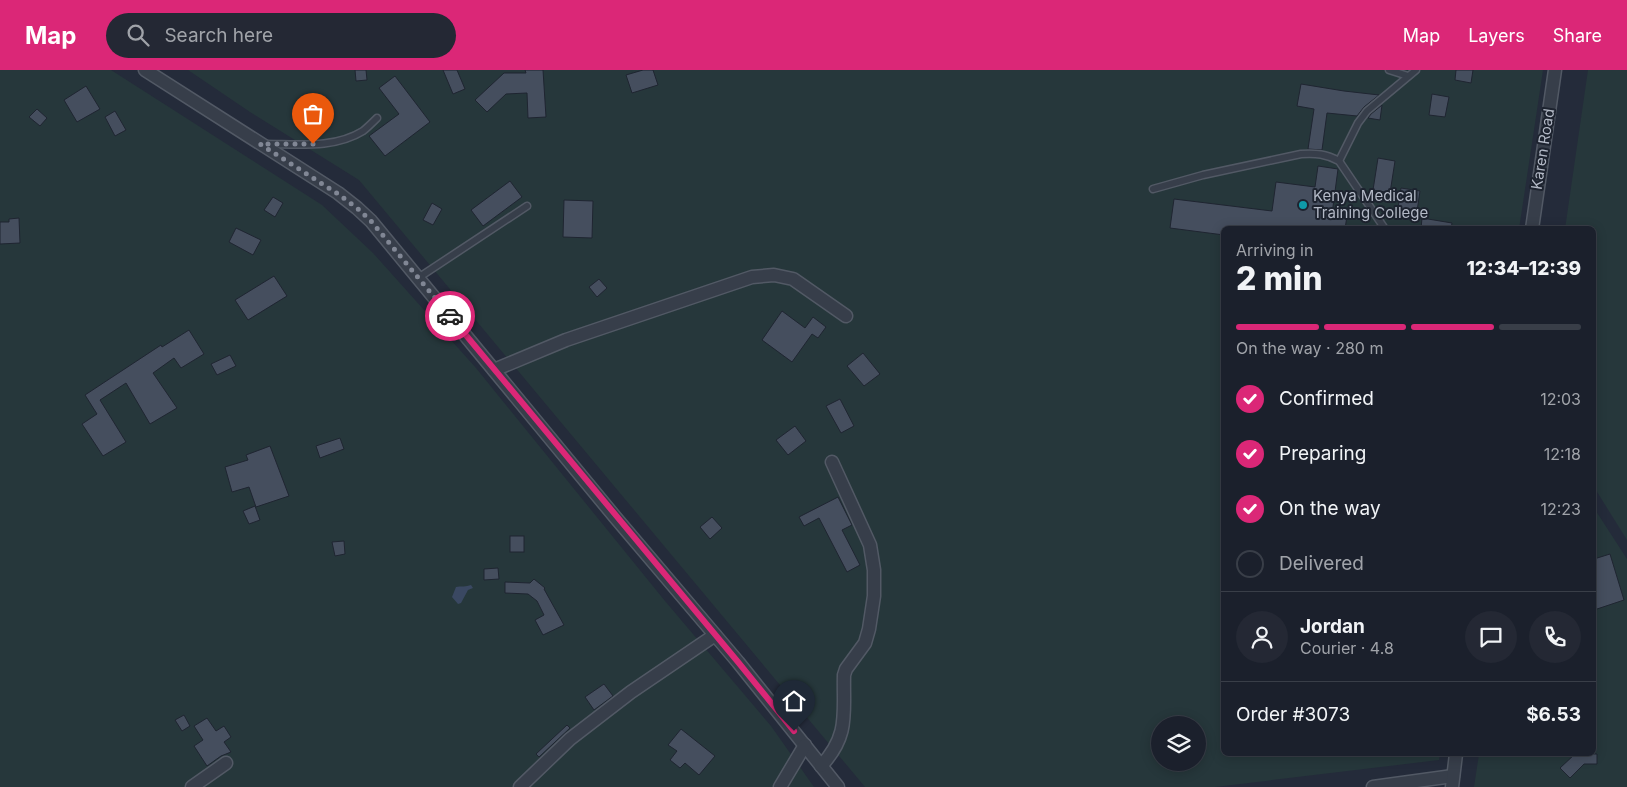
<!DOCTYPE html>
<html lang="en">
<head>
<meta charset="utf-8">
<style>
	:root { --surface:#1b202c; --page:#242834; --text:#f1f3f6; --muted:#a0a3a9; --line:#393e48; --accent:#db2777 }
	body { margin:0; font-family:Inter,sans-serif; background:var(--page); color:var(--text); height:100vh; display:flex; flex-direction:column; font-size:19px; white-space:nowrap }
	* { box-sizing:border-box; margin:0 }
	p { font-size:16px; color:var(--muted) }
	.icon { flex:none; width:28px; height:28px; fill:none; stroke:currentColor; stroke-width:2; stroke-linecap:round; stroke-linejoin:round }
	.map { position:relative; flex:1; overflow:hidden }
	.details { position:absolute; left:1221px; top:156px; width:375px; height:530px; display:flex; flex-direction:column; background:var(--surface); border-radius:8px; box-shadow:0 2px 12px #0003,0 0 0 1px var(--line) }
	.details>* { flex:none }
	.controls { position:absolute; left:1151px; top:646px; display:grid; gap:10px }
	.controls a { display:grid; place-items:center; width:55px; height:55px; border-radius:50%; background:var(--surface); box-shadow:0 2px 12px #0003,0 0 0 1px var(--line); font-size:25px }
	.pin { position:absolute; display:grid; place-items:center; width:42px; height:42px; color:#fff; margin:-51px -21px; border-radius:50% 50% 50% 0; rotate:-45deg; box-shadow:0 0 5px #0007 }
	.pin .icon { rotate:45deg }
	.courier { position:absolute; display:grid; place-items:center; width:50px; height:50px; margin:-25px; border:4px solid #db2777; border-radius:50%; background:#fff; color:#222; box-shadow:0 1px 6px #0007 }
	.summary em { font-style:normal; font-weight:800 }
	.summary div { display:flex; flex-direction:column-reverse }
	.summary { display:flex; align-items:center; justify-content:space-between; height:85px; padding:0 15px }
	h1 { font-size:32px; font-weight:800; line-height:38px }
	.bar { display:grid; grid-template-columns:repeat(4,1fr); gap:8px 5px; align-content:center; height:60px; padding:0 15px }
	.bar i { height:6px; border-radius:4px; background:var(--line) }
	.bar .active { background:var(--accent) }
	.bar p { grid-column:span 4 }
	.line { display:flex; align-items:center; gap:12px; padding:0 15px; border-top:1px solid var(--line) }
	.line div { flex:1 }
	.round { display:grid; place-items:center; flex:none; width:52px; height:52px; border-radius:26px; background:var(--page) }
	ol { padding:0 15px; list-style:none }
	li { display:flex; align-items:center; gap:15px; height:55px }
	li p { margin-inline-start:auto }
	li .icon { padding:5px; border-radius:50%; background:var(--accent); color:#fff; stroke-width:4 }
	li:last-child { color:var(--muted) }
	li i { width:28px; height:28px; border:2px solid var(--line); border-radius:50% }
	header { display:flex; align-items:center; gap:30px; box-sizing:border-box; height:70px; padding:0 25px; background:var(--accent); color:#fff }
	header strong { font-size:24px }
	nav { display:flex; gap:28px; margin-inline-start:auto; font-size:18px }
	.search { width:350px; height:45px; background:var(--page); display:flex; align-items:center; gap:12px; box-sizing:border-box; padding:0 18px; border-radius:28px; color:var(--muted); font-size:19px }
	.map>svg:first-child { display:block }
	.green { fill:#26373b; fill-rule:evenodd }
	.water { fill:#3a4862 }
	.building { fill:#454e5e; stroke:#1f2531 }
	.lines { fill:none; stroke-linecap:round; stroke-linejoin:round }
	.lane-casing { stroke:#525965; stroke-width:9 }
	.street-casing { stroke:#525965; stroke-width:15 }
	.lane { stroke:#373e4a; stroke-width:6 }
	.street { stroke:#373e4a; stroke-width:12 }
	.done { stroke:#818795; stroke-width:5; stroke-dasharray:0 9 }
	.route { stroke:#db2777; stroke-width:6 }
	.culture-dot { fill:#0f9aa8; stroke:#1d232f; stroke-width:2 }
	.labels { text-anchor:middle; stroke-width:4; stroke-linejoin:round; paint-order:stroke }
	.street-label { font-size:15px; fill:#b3b9c6; stroke:#1d232f }
	.poi-label { font-size:15px; fill:#b3b9c6; stroke:#1d232f; text-anchor:start }
</style>
</head>
<body>
<header>
<strong>Map</strong>
<div class="search"><svg class="icon" aria-label="search" viewBox="0 0 24 24"><circle cx="10" cy="10" r="6"/><path d="M15 15l6 6"/></svg>Search here</div>
<nav><a>Map</a><a>Layers</a><a>Share</a></nav>
</header>
<div class="map">
<svg width="1627" height="717" viewBox="0 0 1627 717">
	<rect width="100%" height="100%" fill="#242b3a"/>
	<g class="green">
		<path d="M0,0H111L322,135L373,183L476,298L665,531L771,656L814,717H0Z"/>
		<path d="M188,0H1543L1519,159H1224V684H1440L1439,690L1215,717H865L359,110L250,42ZM1160,655H1198V692H1160Z"/>
		<path d="M1588,0H1627V470L1594,417V159H1565Z"/>
		<path d="M1594,438L1627,489V717H1474L1479,684H1594Z"/>
	</g>
	<path class="water" d="M471,515L473,518L468,520L461,533L458,534L452,527L456,517C461,516 466,517 471,515Z"/>
	<g class="building">
		<path d="M355,0H366L367,10L356,11Z"/>
		<path d="M443,0H457L465,19L453,24Z"/>
		<path d="M525,0H543L546,47L528,48L527,23L506,24L487,42L475,30L504,3H526Z"/>
		<path d="M643,0H653L658,15L632,23L626,5Z"/>
		<path d="M1456,0H1473L1471,13L1455,10Z"/>
		<path d="M395,6L430,52L385,86L369,66L399,44L379,18Z"/>
		<path d="M1301,14L1344,21L1379,25L1364,37L1357,46L1327,43L1322,80L1308,79L1314,39L1297,36Z"/>
		<path d="M86,16L100,39L77,52L64,30Z"/>
		<path d="M1432,24L1449,27L1445,47L1429,45Z"/>
		<path d="M1382,35L1380,50L1368,48L1371,44Z"/>
		<path d="M37,39L47,48L40,56L29,47Z"/>
		<path d="M115,41L126,60L115,66L105,47Z"/>
		<path d="M1378,88L1395,91L1390,123L1373,120Z"/>
		<path d="M1318,96L1338,99L1332,144L1347,146L1345,159H1224V165L1170,158L1174,129L1272,141L1276,112L1315,117Z"/>
		<path d="M510,111L522,127L483,156L471,140Z"/>
		<path d="M1401,118L1420,121L1416,148L1397,145Z"/>
		<path d="M273,127L283,133L275,147L264,140Z"/>
		<path d="M564,130L593,131L592,168L563,167Z"/>
		<path d="M432,133L442,139L433,155L423,150Z"/>
		<path d="M19,148L20,173L0,174V152H9V149Z"/>
		<path d="M1422,148L1452,153L1451,159H1421Z"/>
		<path d="M236,158L261,170L253,185L229,172Z"/>
		<path d="M274,206L287,226L248,250L235,230Z"/>
		<path d="M599,209L607,218L597,227L589,217Z"/>
		<path d="M782,241L805,258L813,247L826,257L818,268L812,264L792,292L762,270Z"/>
		<path d="M189,260L204,284L181,298L174,288L153,303L177,338L150,354L126,313L100,330L126,372L103,386L82,354L97,344L85,325L161,275L162,277Z"/>
		<path d="M863,283L880,304L864,316L847,296Z"/>
		<path d="M230,285L236,296L217,305L211,294Z"/>
		<path d="M840,329L854,356L841,363L826,336Z"/>
		<path d="M795,356L806,371L788,385L776,370Z"/>
		<path d="M340,368L344,379L320,388L316,376Z"/>
		<path d="M270,376L289,426L256,437L249,417L232,422L225,397L248,390L246,385Z"/>
		<path d="M838,427L852,455L842,460L860,495L847,502L819,448L804,456L799,447Z"/>
		<path d="M255,436L260,450L249,454L243,441Z"/>
		<path d="M712,447L722,458L710,469L700,457Z"/>
		<rect x="510" y="466" width="14" height="16"/>
		<path d="M344,471L345,484L335,486L332,472Z"/>
		<path d="M1610,484L1624,530L1594,540V489Z"/>
		<path d="M498,498L499,509L484,510V499Z"/>
		<path d="M534,509L545,518L544,519L564,555L543,565L535,550L544,545L537,531L528,524L505,523V512L530,513Z"/>
		<path d="M604,614L613,626L594,640L585,627Z"/>
		<path d="M184,645L190,656L182,661L175,650Z"/>
		<path d="M207,648L216,661L224,656L231,667L224,672L231,682L221,686L207,696L194,676L203,670L194,656Z"/>
		<path d="M567,655L570,658L539,687L536,684Z"/>
		<path d="M681,659L715,686L699,705L685,693L680,698L670,690L677,681L668,675Z"/>
		<path d="M1575,684H1597V694H1584L1570,708L1560,698Z"/>
	</g>
	<g class="lines">
		<g class="lane-casing">
			<g id="lane">
				<path d="M1389,0L1408,6"/>
				<path d="M264,74C297,74 334,79 363,61C368,57 373,52 377,48"/>
				<path d="M1339,91L1358,53L1367,41L1416,0"/>
				<path d="M1153,119L1203,105L1301,84C1316,83 1326,84 1339,91L1385,159"/>
				<path d="M418,208L527,136"/>
			</g>
		</g>
		<g class="street-casing">
			<g id="street">
				<path d="M145,0L338,123L357,138L371,151L615,447L738,592L838,717"/>
				<path d="M1532,159L1555,0"/>
				<path d="M494,300L566,270L752,207L774,205L793,209L846,246"/>
				<path d="M821,696C850,665 843,643 844,605L846,599L865,573L869,559L874,526V500L870,475L832,392"/>
				<path d="M192,717L226,693"/>
				<path d="M520,717L570,669L631,622L715,565"/>
				<path d="M780,717L805,675"/>
				<path d="M1373,717L1453,706"/>
				<path d="M1452,717L1456,684"/>
			</g>
		</g>
		<use href="#lane" class="lane"/>
		<use href="#street" class="street"/>
	</g>
	<g class="lines">
		<path class="done" d="M313,74H260L338,124L357,138L371,151L450,246"/>
		<path class="route" d="M450,246L738,592L794,661"/>
	</g>
	<circle class="culture-dot" cx="1303" cy="135" r="5"/>
	<g class="labels">
		<g class="street-label">
			<text transform="translate(1543 79) rotate(-81)" y="5">Karen Road</text>
		</g>
		<g class="poi-label">
			<text x="1313" y="131">Kenya Medical<tspan x="1313" dy="17">Training College</tspan></text>
		</g>
	</g>
</svg>
<div class="controls">
<a><svg class="icon" aria-label="layers" viewBox="0 0 24 24"><path d="M12 4l9 5-9 5-9-5zM3 14l9 5 9-5"/></svg></a>
</div>
<div class="pin" style="left:313px;top:74px;background:#ea580c"><svg class="icon" aria-label="bag" viewBox="0 0 24 24"><path d="M5 8h14l-1 12H6zM9 8a3 3 0 0 1 6 0"/></svg></div>
<div class="pin" style="left:794px;top:661px;background:#1f2937"><svg class="icon" aria-label="home" viewBox="0 0 24 24"><path d="M3 11l9-7 9 7M6 9v11h12V9"/></svg></div>
<div class="courier" style="left:450px;top:246px"><svg class="icon" aria-label="car" viewBox="0 0 24 24"><path d="M5 17H2v-5l4-1 3-4h7l3 4 3 1v5h-3M9 17h6M6 11h13"/><circle cx="7" cy="17" r="2"/><circle cx="17" cy="17" r="2"/></svg></div>
<section class="details">
<div class="summary"><div><h1>2 min</h1><p>Arriving in</p></div><em>12:34–12:39</em></div>
<div class="bar"><i class="active"></i><i class="active"></i><i class="active"></i><i></i><p>On the way · 280 m</p></div>
<ol>
<li><svg class="icon" aria-label="check" viewBox="0 0 24 24"><path d="M5 12l5 5 9-10"/></svg>Confirmed<p>12:03</p></li>
<li><svg class="icon" aria-label="check" viewBox="0 0 24 24"><path d="M5 12l5 5 9-10"/></svg>Preparing<p>12:18</p></li>
<li><svg class="icon" aria-label="check" viewBox="0 0 24 24"><path d="M5 12l5 5 9-10"/></svg>On the way<p>12:23</p></li>
<li><i></i>Delivered</li>
</ol>
<div class="line" style="height:90px"><a class="round"><svg class="icon" aria-label="person" viewBox="0 0 24 24"><circle cx="12" cy="8" r="4"/><path d="M4 21q1-7 8-7t8 7"/></svg></a><div><b>Jordan</b><p>Courier · 4.8</p></div><a class="round"><svg class="icon" aria-label="chat" viewBox="0 0 24 24"><path d="M4 5h16v11H9l-5 4z"/></svg></a><a class="round"><svg class="icon" aria-label="phone" viewBox="0 0 24 24"><path d="M5 4h4l2 5-3 2q2 4 5 5l2-3 5 2v4C11 20 4 13 5 4z"/></svg></a></div>
<div class="line" style="height:65px"><div>Order #3073</div><b>$6.53</b></div>
</section>
</div>
</body>
</html>
